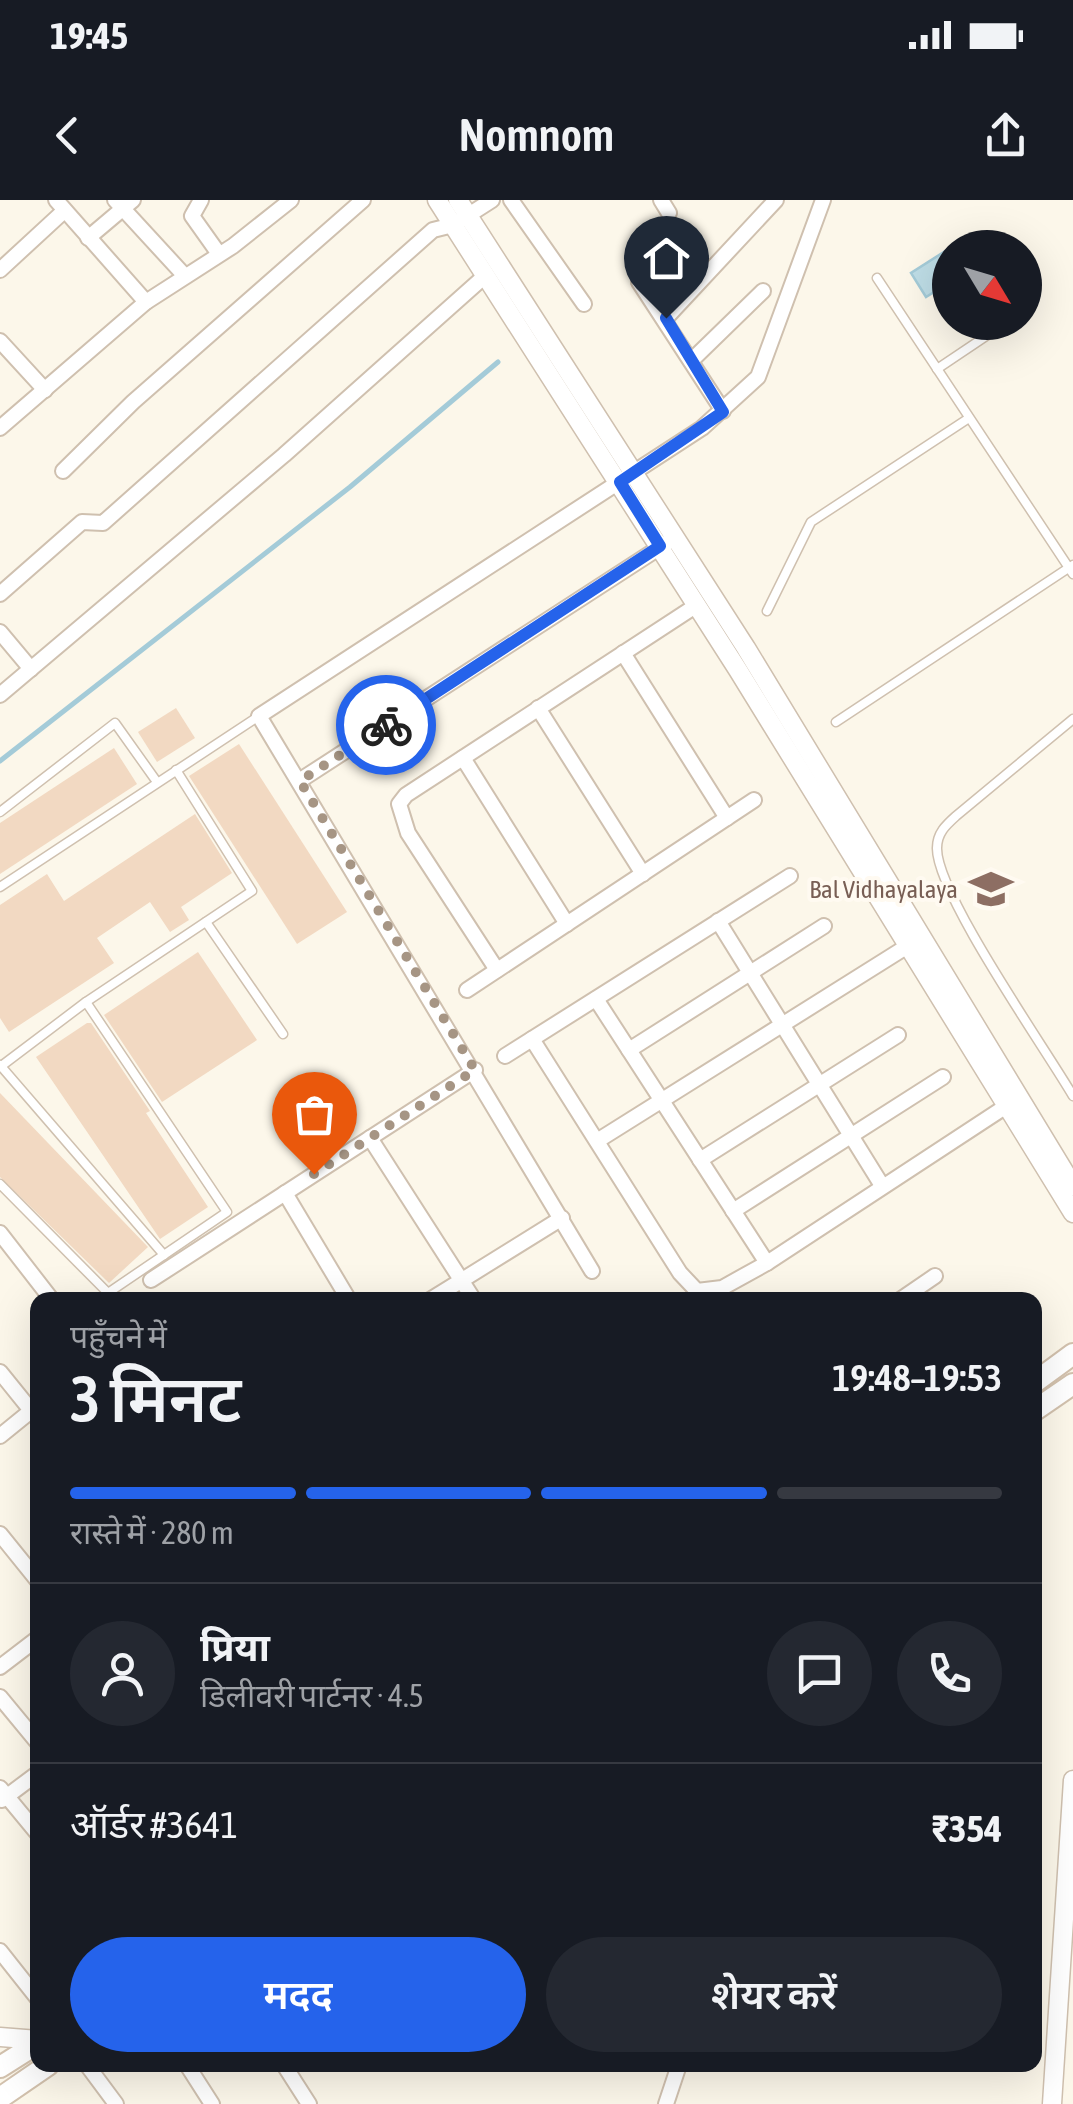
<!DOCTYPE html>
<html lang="hi">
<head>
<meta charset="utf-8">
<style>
	:root { --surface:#171b24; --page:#242831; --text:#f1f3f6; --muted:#9ea1a6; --line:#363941; --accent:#2563eb }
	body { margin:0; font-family:"Asap Condensed","Noto Sans Devanagari",sans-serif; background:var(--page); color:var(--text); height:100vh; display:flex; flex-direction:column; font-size:38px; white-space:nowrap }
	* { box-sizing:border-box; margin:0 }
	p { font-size:32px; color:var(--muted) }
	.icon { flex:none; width:55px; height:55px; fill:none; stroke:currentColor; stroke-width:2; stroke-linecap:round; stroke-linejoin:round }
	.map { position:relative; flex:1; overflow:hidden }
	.drawer { position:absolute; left:30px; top:1092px; width:1012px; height:780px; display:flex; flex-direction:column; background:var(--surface); border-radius:20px; box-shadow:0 10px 40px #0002 }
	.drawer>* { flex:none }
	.needle { width:65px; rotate:128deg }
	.fabs { position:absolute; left:932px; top:30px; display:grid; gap:20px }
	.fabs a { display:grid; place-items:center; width:110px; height:110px; border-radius:50%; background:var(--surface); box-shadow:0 10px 40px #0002; font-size:50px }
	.pin { position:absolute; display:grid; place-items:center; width:85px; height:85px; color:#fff; margin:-102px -42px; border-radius:50% 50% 50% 0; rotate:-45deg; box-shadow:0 0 10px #0007 }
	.pin .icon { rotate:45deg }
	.courier { position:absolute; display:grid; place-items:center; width:100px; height:100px; margin:-50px; border:8px solid #2563eb; border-radius:50%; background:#fff; color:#222; box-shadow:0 2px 12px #0007 }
	.head em { font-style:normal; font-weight:600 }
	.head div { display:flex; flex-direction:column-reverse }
	.head { display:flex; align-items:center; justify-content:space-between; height:170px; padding:0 40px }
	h1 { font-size:65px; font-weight:600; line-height:75px }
	.bar { display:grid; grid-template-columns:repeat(4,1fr); gap:15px 10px; align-content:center; height:120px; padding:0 40px }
	.bar i { height:12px; border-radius:8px; background:var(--line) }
	.bar .active { background:var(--accent) }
	.bar p { grid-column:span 4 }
	.line { display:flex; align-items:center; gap:25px; padding:0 40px; border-top:2px solid var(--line) }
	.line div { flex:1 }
	.round { display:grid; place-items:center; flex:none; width:105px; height:105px; border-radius:52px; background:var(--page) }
	.button { display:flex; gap:20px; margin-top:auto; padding:20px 40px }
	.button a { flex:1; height:115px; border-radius:60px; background:var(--accent); color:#fff; font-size:40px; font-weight:600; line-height:115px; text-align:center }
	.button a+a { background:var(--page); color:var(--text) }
	.status { display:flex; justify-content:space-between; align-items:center; height:70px; padding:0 50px; background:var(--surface); direction:ltr }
	.status svg { height:28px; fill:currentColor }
	header { display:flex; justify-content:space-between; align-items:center; height:130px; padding:0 40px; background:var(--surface); font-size:45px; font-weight:600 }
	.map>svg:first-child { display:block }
	.water { fill:#bedde6; stroke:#a4cbd8; stroke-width:2.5 }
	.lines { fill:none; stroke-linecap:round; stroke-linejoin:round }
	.stream { stroke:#a4cbd8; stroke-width:5 }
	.building { fill:#f2d9c2 }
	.service-casing { stroke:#cfc0af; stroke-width:11 }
	.minor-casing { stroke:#cfc0af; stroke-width:18 }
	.tertiary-casing { stroke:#cfc0af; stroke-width:21 }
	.secondary-casing { stroke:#d2c1ad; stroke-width:24 }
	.service { stroke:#fff; stroke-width:8 }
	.minor { stroke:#fff; stroke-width:14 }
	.tertiary { stroke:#fff; stroke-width:18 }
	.secondary { stroke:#fff; stroke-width:20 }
	.done { stroke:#a69584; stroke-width:10; stroke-dasharray:0 18 }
	.route { stroke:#2563eb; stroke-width:12 }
	.labels { text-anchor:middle; stroke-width:8; stroke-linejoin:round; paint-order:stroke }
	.education-label { font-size:25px; fill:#785e54; stroke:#fffaf1; text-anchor:end }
</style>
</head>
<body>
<div class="status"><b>19:45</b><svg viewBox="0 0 49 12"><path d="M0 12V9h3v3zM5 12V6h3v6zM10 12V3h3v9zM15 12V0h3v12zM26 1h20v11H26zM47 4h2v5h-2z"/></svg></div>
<header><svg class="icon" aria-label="back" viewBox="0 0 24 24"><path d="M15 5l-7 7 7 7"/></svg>Nomnom<svg class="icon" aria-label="share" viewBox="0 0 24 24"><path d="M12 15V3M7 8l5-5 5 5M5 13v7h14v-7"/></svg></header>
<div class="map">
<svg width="1073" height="1904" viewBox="0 0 1073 1904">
	<rect width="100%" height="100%" fill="#fcf7ea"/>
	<path class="water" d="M950,48V82L926,97L911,73Z"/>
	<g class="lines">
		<path class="stream" d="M0,561L350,287L498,162"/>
	</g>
	<g class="building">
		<path d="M176,508L195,538L157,562L138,532Z"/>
		<path d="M239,544L347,712L297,744L189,576Z"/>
		<path d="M114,548L137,584L0,674V623Z"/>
		<path d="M195,614L232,673L181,707L189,720L170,732L150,702L97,738L114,763L9,832L0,818V705L47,674L64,701Z"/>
		<path d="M198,752L257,840L162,902L104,815Z"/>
		<path d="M87,823H91L150,911L146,913L208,1007L160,1039L36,857Z"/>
		<path d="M0,893L148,1047L109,1083L0,977Z"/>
	</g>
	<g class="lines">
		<g class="service-casing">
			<g id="service">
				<path d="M877,78L1073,374"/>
				<path d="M937,169L1007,122"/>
				<path d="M767,411L811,322L969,218"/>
				<path d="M1073,519L956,616C946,625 937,633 937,648C936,693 1045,848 1073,896"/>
				<path d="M836,522L1073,365"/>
				<path d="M0,612L115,523L157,582"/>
				<path d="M0,687L259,516"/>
				<path d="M206,722L283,834"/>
				<path d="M0,865L164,1055"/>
				<path d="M0,867L86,802L252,691L176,570"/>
				<path d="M0,984L108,1093L227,1012L86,802"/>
			</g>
		</g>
		<g class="minor-casing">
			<g id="minor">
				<path d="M56,0L146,102"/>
				<path d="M115,0L184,75"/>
				<path d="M201,0L192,16L219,54"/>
				<path d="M511,0L584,104"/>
				<path d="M661,0L669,13"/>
				<path d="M88,38L133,0"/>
				<path d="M0,70L64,11"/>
				<path d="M639,82L723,211"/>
				<path d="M666,118L776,0"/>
				<path d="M0,141L45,190"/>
				<path d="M691,161L763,91"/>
				<path d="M0,228L146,102L233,46L291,0"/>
				<path d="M63,271L133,202L363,0"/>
				<path d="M0,394L82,322L103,323L433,30L453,25L492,0"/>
				<path d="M0,432L31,469"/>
				<path d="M623,453L727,618"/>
				<path d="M0,495L284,255L486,75"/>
				<path d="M538,508L643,674"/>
				<path d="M463,558L567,724"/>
				<path d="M299,581L668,342"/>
				<path d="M718,721L881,984"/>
				<path d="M497,770L408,633L399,604L406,595L697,405"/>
				<path d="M467,790L754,600"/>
				<path d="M596,799L767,1063"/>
				<path d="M532,839L680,1073L697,1091L722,1088L767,1063L1014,901"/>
				<path d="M629,850L824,726"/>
				<path d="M505,856L790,676"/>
				<path d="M370,938L474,1100"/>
				<path d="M597,941L914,742"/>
				<path d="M700,960L898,835"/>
				<path d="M285,993L349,1100"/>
				<path d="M733,1011L943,877"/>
				<path d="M0,1033L52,1100"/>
				<path d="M592,1071L259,516L702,228L758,177L823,0"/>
				<path d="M151,1080L475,870"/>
				<path d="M430,1100L562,1018"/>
				<path d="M900,1100L935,1076"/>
				<path d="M0,1172L38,1219"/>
				<path d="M0,1236L37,1206"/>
				<path d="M0,1334L38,1381"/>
				<path d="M0,1467L38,1438"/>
				<path d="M0,1497L38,1543"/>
				<path d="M0,1588L38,1634"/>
				<path d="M2,1600L38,1573"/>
				<path d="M0,1751L38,1799"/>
				<path d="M87,1865L116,1904"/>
				<path d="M187,1865L212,1904"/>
				<path d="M284,1865L309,1904"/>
				<path d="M666,1904L679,1865"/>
			</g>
		</g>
		<g class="tertiary-casing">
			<g id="tertiary">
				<path d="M437,0L738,470L1073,1013"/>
				<path d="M458,0L746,448L1073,986"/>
				<path d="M0,1837L38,1840"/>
				<path d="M1052,1904L1073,1580"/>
			</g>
		</g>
		<g class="secondary-casing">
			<g id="secondary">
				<path d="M1035,1182L1073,1154"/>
				<path d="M1035,1210L1073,1184"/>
				<path d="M0,1867L38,1843"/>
				<path d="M0,1898L48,1865"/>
			</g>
		</g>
		<use href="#service" class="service"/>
		<use href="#minor" class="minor"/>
		<use href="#tertiary" class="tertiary"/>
		<use href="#secondary" class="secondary"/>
	</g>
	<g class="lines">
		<path class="done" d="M314,974L475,870L300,581L386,525"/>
		<path class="route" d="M386,525L660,346L620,282L723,212L666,118"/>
	</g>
	<defs>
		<g id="school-bare" transform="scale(3.45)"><path d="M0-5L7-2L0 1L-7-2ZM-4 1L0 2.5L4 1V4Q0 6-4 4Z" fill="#8d6e63" stroke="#fffaf1" stroke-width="2.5" paint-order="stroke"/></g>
	</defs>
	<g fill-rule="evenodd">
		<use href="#school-bare" x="991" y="689"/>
	</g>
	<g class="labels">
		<g class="education-label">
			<text x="958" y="698">Bal Vidhayalaya</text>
		</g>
	</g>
</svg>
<div class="fabs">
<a><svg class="needle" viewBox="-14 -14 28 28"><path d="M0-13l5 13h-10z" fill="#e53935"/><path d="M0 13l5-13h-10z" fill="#9ea1a6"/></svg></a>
</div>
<div class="pin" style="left:314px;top:974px;background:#ea580c"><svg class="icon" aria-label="bag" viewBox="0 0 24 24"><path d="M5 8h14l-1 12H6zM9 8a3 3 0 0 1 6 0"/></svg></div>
<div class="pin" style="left:666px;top:118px;background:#1f2937"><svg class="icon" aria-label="home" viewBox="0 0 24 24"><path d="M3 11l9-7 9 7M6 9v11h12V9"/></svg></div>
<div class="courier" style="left:386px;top:525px"><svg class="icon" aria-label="bike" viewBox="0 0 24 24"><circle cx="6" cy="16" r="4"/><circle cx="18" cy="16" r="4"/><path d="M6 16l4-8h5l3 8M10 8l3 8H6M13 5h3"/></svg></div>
<section class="drawer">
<div class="head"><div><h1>3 मिनट</h1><p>पहुँचने में</p></div><em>19:48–19:53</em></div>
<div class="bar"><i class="active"></i><i class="active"></i><i class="active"></i><i></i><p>रास्ते में · 280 m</p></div>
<div class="line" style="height:180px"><a class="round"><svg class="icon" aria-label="person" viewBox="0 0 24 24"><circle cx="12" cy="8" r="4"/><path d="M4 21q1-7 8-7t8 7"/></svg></a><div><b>प्रिया</b><p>डिलीवरी पार्टनर · 4.5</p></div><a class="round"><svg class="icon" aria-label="chat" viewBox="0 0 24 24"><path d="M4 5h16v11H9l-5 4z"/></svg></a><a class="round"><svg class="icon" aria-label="phone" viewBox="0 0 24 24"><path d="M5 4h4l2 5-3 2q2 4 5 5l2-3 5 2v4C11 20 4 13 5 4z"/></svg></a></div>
<div class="line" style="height:130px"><div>ऑर्डर #3641</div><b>₹354</b></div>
<div class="button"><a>मदद</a><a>शेयर करें</a></div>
</section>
</div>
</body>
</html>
